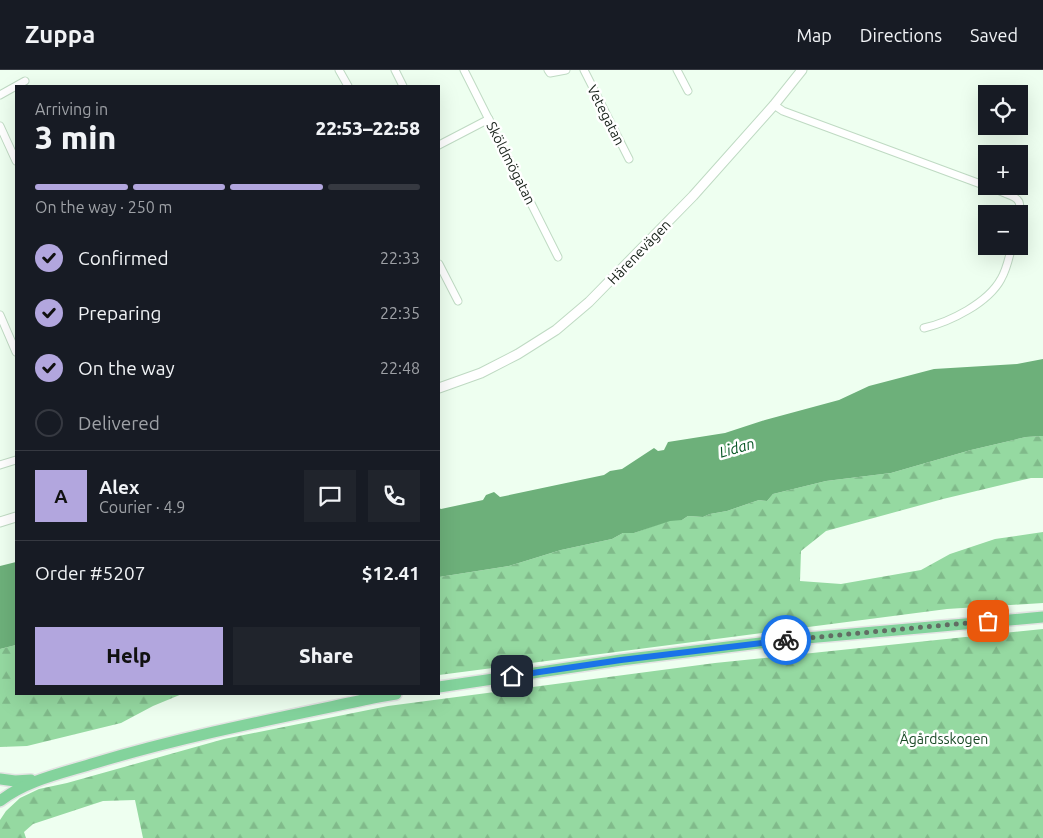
<!DOCTYPE html>
<html lang="en">
<head>
<meta charset="utf-8">
<style>
	:root { --surface:#171b24; --page:#20242c; --text:#f1f3f6; --muted:#9ea1a6; --line:#363941; --accent:#b2a6de }
	body { margin:0; font-family:Ubuntu,sans-serif; background:var(--page); color:var(--text); height:100vh; display:flex; flex-direction:column; font-size:19px; white-space:nowrap }
	* { box-sizing:border-box; margin:0 }
	p { font-size:16px; color:var(--muted) }
	.icon { flex:none; width:28px; height:28px; fill:none; stroke:currentColor; stroke-width:2; stroke-linecap:round; stroke-linejoin:round }
	.map { position:relative; flex:1; overflow:hidden }
	.details { position:absolute; left:15px; top:15px; width:425px; height:610px; display:flex; flex-direction:column; background:var(--surface); border-radius:0px; box-shadow:0 5px 20px #0002 }
	.details>* { flex:none }
	.fabs { position:absolute; left:978px; top:15px; display:grid; gap:10px }
	.fabs a { display:grid; place-items:center; width:50px; height:50px; border-radius:0px; background:var(--surface); box-shadow:0 5px 20px #0002; font-size:25px }
	.pin { position:absolute; display:grid; place-items:center; width:42px; height:42px; color:#fff; margin:-21px; border-radius:10px; box-shadow:0 2px 8px #0006 }
	.courier { position:absolute; display:grid; place-items:center; width:50px; height:50px; margin:-25px; border:4px solid #1a73e8; border-radius:50%; background:#fff; color:#222; box-shadow:0 1px 6px #0007 }
	.summary em { font-style:normal; font-weight:800 }
	.summary div { display:flex; flex-direction:column-reverse }
	.summary { display:flex; align-items:center; justify-content:space-between; height:85px; padding:0 20px }
	h1 { font-size:32px; font-weight:800; line-height:38px }
	.bar { display:grid; grid-template-columns:repeat(4,1fr); gap:8px 5px; align-content:center; height:60px; padding:0 20px }
	.bar i { height:6px; border-radius:4px; background:var(--line) }
	.bar .active { background:var(--accent) }
	.bar p { grid-column:span 4 }
	.line { display:flex; align-items:center; gap:12px; padding:0 20px; border-top:1px solid var(--line) }
	.line div { flex:1 }
	.round { display:grid; place-items:center; flex:none; width:52px; height:52px; border-radius:0px; background:var(--page) }
	ol { padding:0 20px; list-style:none }
	li { display:flex; align-items:center; gap:15px; height:55px }
	li p { margin-inline-start:auto }
	li .icon { padding:5px; border-radius:50%; background:var(--accent); color:#111; stroke-width:4 }
	li:last-child { color:var(--muted) }
	li i { width:28px; height:28px; border:2px solid var(--line); border-radius:50% }
	.button { display:flex; gap:10px; margin-top:auto; padding:10px 20px }
	.button a { flex:1; height:58px; border-radius:0px; background:var(--accent); color:#111; font-size:20px; font-weight:800; line-height:58px; text-align:center }
	.button a+a { background:var(--page); color:var(--text) }
	header { display:flex; align-items:center; gap:30px; box-sizing:border-box; height:70px; padding:0 25px; background:var(--surface); border-bottom:1px solid var(--line) }
	header strong { font-size:24px }
	nav { display:flex; gap:28px; margin-inline-start:auto; font-size:18px }
	.map>svg:first-child { display:block }
	.forest { fill:url(#forest-firs) }
	.water { fill:#6db07a }
	.lines { fill:none; stroke-linecap:round; stroke-linejoin:round }
	.minor-casing { stroke:#bfdac3; stroke-width:9 }
	.tertiary-casing { stroke:#bfdac3; stroke-width:11 }
	.primary-casing { stroke:#e3e4e3; stroke-width:14 }
	.minor { stroke:#fff; stroke-width:7 }
	.tertiary { stroke:#fff; stroke-width:9 }
	.primary { stroke:#83d39c; stroke-width:11 }
	.done { stroke:#616d63; stroke-width:5; stroke-dasharray:0 9 }
	.route { stroke:#1a73e8; stroke-width:6 }
	.labels { text-anchor:middle; stroke-width:5; stroke-linejoin:round; paint-order:stroke }
	.street-label { font-size:14px; fill:#151f17; stroke:#fff }
	.park-label { font-size:14px; fill:#1a4a26; stroke:#fff }
	.water-label { font-size:15px; font-style:italic; fill:#055523; stroke:#fff }
</style>
</head>
<body>
<header>
<strong>Zuppa</strong>
<nav><a>Map</a><a>Directions</a><a>Saved</a></nav>
</header>
<div class="map">
<svg width="1043" height="768" viewBox="0 0 1043 768">
	<defs>
		<pattern id="forest-firs" width="22" height="20" patternUnits="userSpaceOnUse" patternTransform="scale(1.25)"><rect width="22" height="20" fill="#95d9a1"/><path d="M5 1l3.5 6h-7zM16 11l3.5 6h-7z" fill="#80ba8a"/></pattern>
	</defs>
	<rect width="100%" height="100%" fill="#eefff0"/>
	<g class="forest">
		<path d="M1043,366V408H1031L943,429L826,461L801,481L800,511L841,514L921,500L950,484L995,469L1043,462V533L947,539L439,605V507L509,496L561,480L612,469L623,463H634L670,450H682L688,446L703,447L710,444L727,441L759,430L767,431L773,424L826,411L891,403L971,380L1026,367Z"/>
		<path d="M1043,559V768H143L135,730L103,731L33,754L24,762L26,768H0V750L6,741L20,728L39,719L67,713L224,669L388,636L715,593Z"/>
		<path d="M16,575V606L15,617H16V624H182L153,636L121,653L27,676L0,677V579Z"/>
	</g>
	<g class="water">
		<path d="M1043,289V366L1026,367L971,380L891,403L826,411L773,424L767,431L759,430L727,441L710,444L703,447L688,446L682,450L670,451L634,463H623L612,469L561,480L509,496L439,507V438L441,439L483,430L486,425L494,422L500,427L604,405L610,401L622,399L654,378L658,381L664,380L668,372L725,363L765,350L839,330L869,316L934,299L1017,294Z"/>
		<path d="M16,492V575L0,579V496Z"/>
	</g>
	<g class="lines">
		<g class="minor-casing">
			<g id="minor">
				<path d="M339,0L348,16"/>
				<path d="M395,0L403,16"/>
				<path d="M464,0L558,187"/>
				<path d="M548,0L550,3L566,0"/>
				<path d="M584,0L629,89"/>
				<path d="M677,0L688,21"/>
				<path d="M0,25L25,11"/>
				<path d="M774,35L783,41L986,116"/>
				<path d="M0,56L16,91"/>
				<path d="M439,75L489,49"/>
				<path d="M987,116C994,119 1001,121 1007,124C1021,129 1021,133 1019,146"/>
				<path d="M439,194L458,231"/>
				<path d="M0,245L16,282"/>
				<path d="M924,258C950,252 988,233 1001,209C1007,199 1009,187 1012,176"/>
				<path d="M0,395L16,390"/>
			</g>
		</g>
		<g class="tertiary-casing">
			<g id="tertiary">
				<path d="M439,318L481,303L518,284L556,260L589,232L693,126L774,35L802,0"/>
				<path d="M0,452L16,447"/>
			</g>
		</g>
		<g class="primary-casing">
			<g id="primary">
				<path d="M439,617L621,590L784,570L1043,547"/>
				<path d="M0,709L15,711L31,710"/>
				<path d="M0,731C27,710 63,703 95,693C188,665 283,647 378,627L396,624"/>
			</g>
		</g>
		<use href="#minor" class="minor"/>
		<use href="#tertiary" class="tertiary"/>
		<use href="#primary" class="primary"/>
	</g>
	<g class="lines">
		<path class="done" d="M786,570L988,551"/>
		<path class="route" d="M512,606L621,590L786,570"/>
	</g>
	<g class="labels">
		<g class="street-label">
			<text transform="translate(606 45) rotate(63)" y="5">Vetegatan</text>
			<text transform="translate(511 93) rotate(63)" y="5">Sköldmögatan</text>
			<text transform="translate(639 182) rotate(-46)" y="5">Härenevägen</text>
		</g>
		<g class="park-label">
			<text x="944" y="674">Ågårdsskogen</text>
		</g>
		<g class="water-label">
			<text transform="translate(737 378) rotate(-16)" y="5">Lidan</text>
		</g>
	</g>
</svg>
<div class="fabs">
<a><svg class="icon" aria-label="locate" viewBox="0 0 24 24"><circle cx="12" cy="12" r="6"/><path d="M12 2v4M12 18v4M2 12h4M18 12h4"/></svg></a>
<a>+</a>
<a>−</a>
</div>
<div class="pin" style="left:988px;top:551px;background:#ea580c"><svg class="icon" aria-label="bag" viewBox="0 0 24 24"><path d="M5 8h14l-1 12H6zM9 8a3 3 0 0 1 6 0"/></svg></div>
<div class="pin" style="left:512px;top:606px;background:#1f2937"><svg class="icon" aria-label="home" viewBox="0 0 24 24"><path d="M3 11l9-7 9 7M6 9v11h12V9"/></svg></div>
<div class="courier" style="left:786px;top:570px"><svg class="icon" aria-label="bike" viewBox="0 0 24 24"><circle cx="6" cy="16" r="4"/><circle cx="18" cy="16" r="4"/><path d="M6 16l4-8h5l3 8M10 8l3 8H6M13 5h3"/></svg></div>
<section class="details">
<div class="summary"><div><h1>3 min</h1><p>Arriving in</p></div><em>22:53–22:58</em></div>
<div class="bar"><i class="active"></i><i class="active"></i><i class="active"></i><i></i><p>On the way · 250 m</p></div>
<ol>
<li><svg class="icon" aria-label="check" viewBox="0 0 24 24"><path d="M5 12l5 5 9-10"/></svg>Confirmed<p>22:33</p></li>
<li><svg class="icon" aria-label="check" viewBox="0 0 24 24"><path d="M5 12l5 5 9-10"/></svg>Preparing<p>22:35</p></li>
<li><svg class="icon" aria-label="check" viewBox="0 0 24 24"><path d="M5 12l5 5 9-10"/></svg>On the way<p>22:48</p></li>
<li><i></i>Delivered</li>
</ol>
<div class="line" style="height:90px"><b class="round" style="background:var(--accent);color:#111">A</b><div><b>Alex</b><p>Courier · 4.9</p></div><a class="round"><svg class="icon" aria-label="chat" viewBox="0 0 24 24"><path d="M4 5h16v11H9l-5 4z"/></svg></a><a class="round"><svg class="icon" aria-label="phone" viewBox="0 0 24 24"><path d="M5 4h4l2 5-3 2q2 4 5 5l2-3 5 2v4C11 20 4 13 5 4z"/></svg></a></div>
<div class="line" style="height:65px"><div>Order #5207</div><b>$12.41</b></div>
<div class="button"><a>Help</a><a>Share</a></div>
</section>
</div>
</body>
</html>
